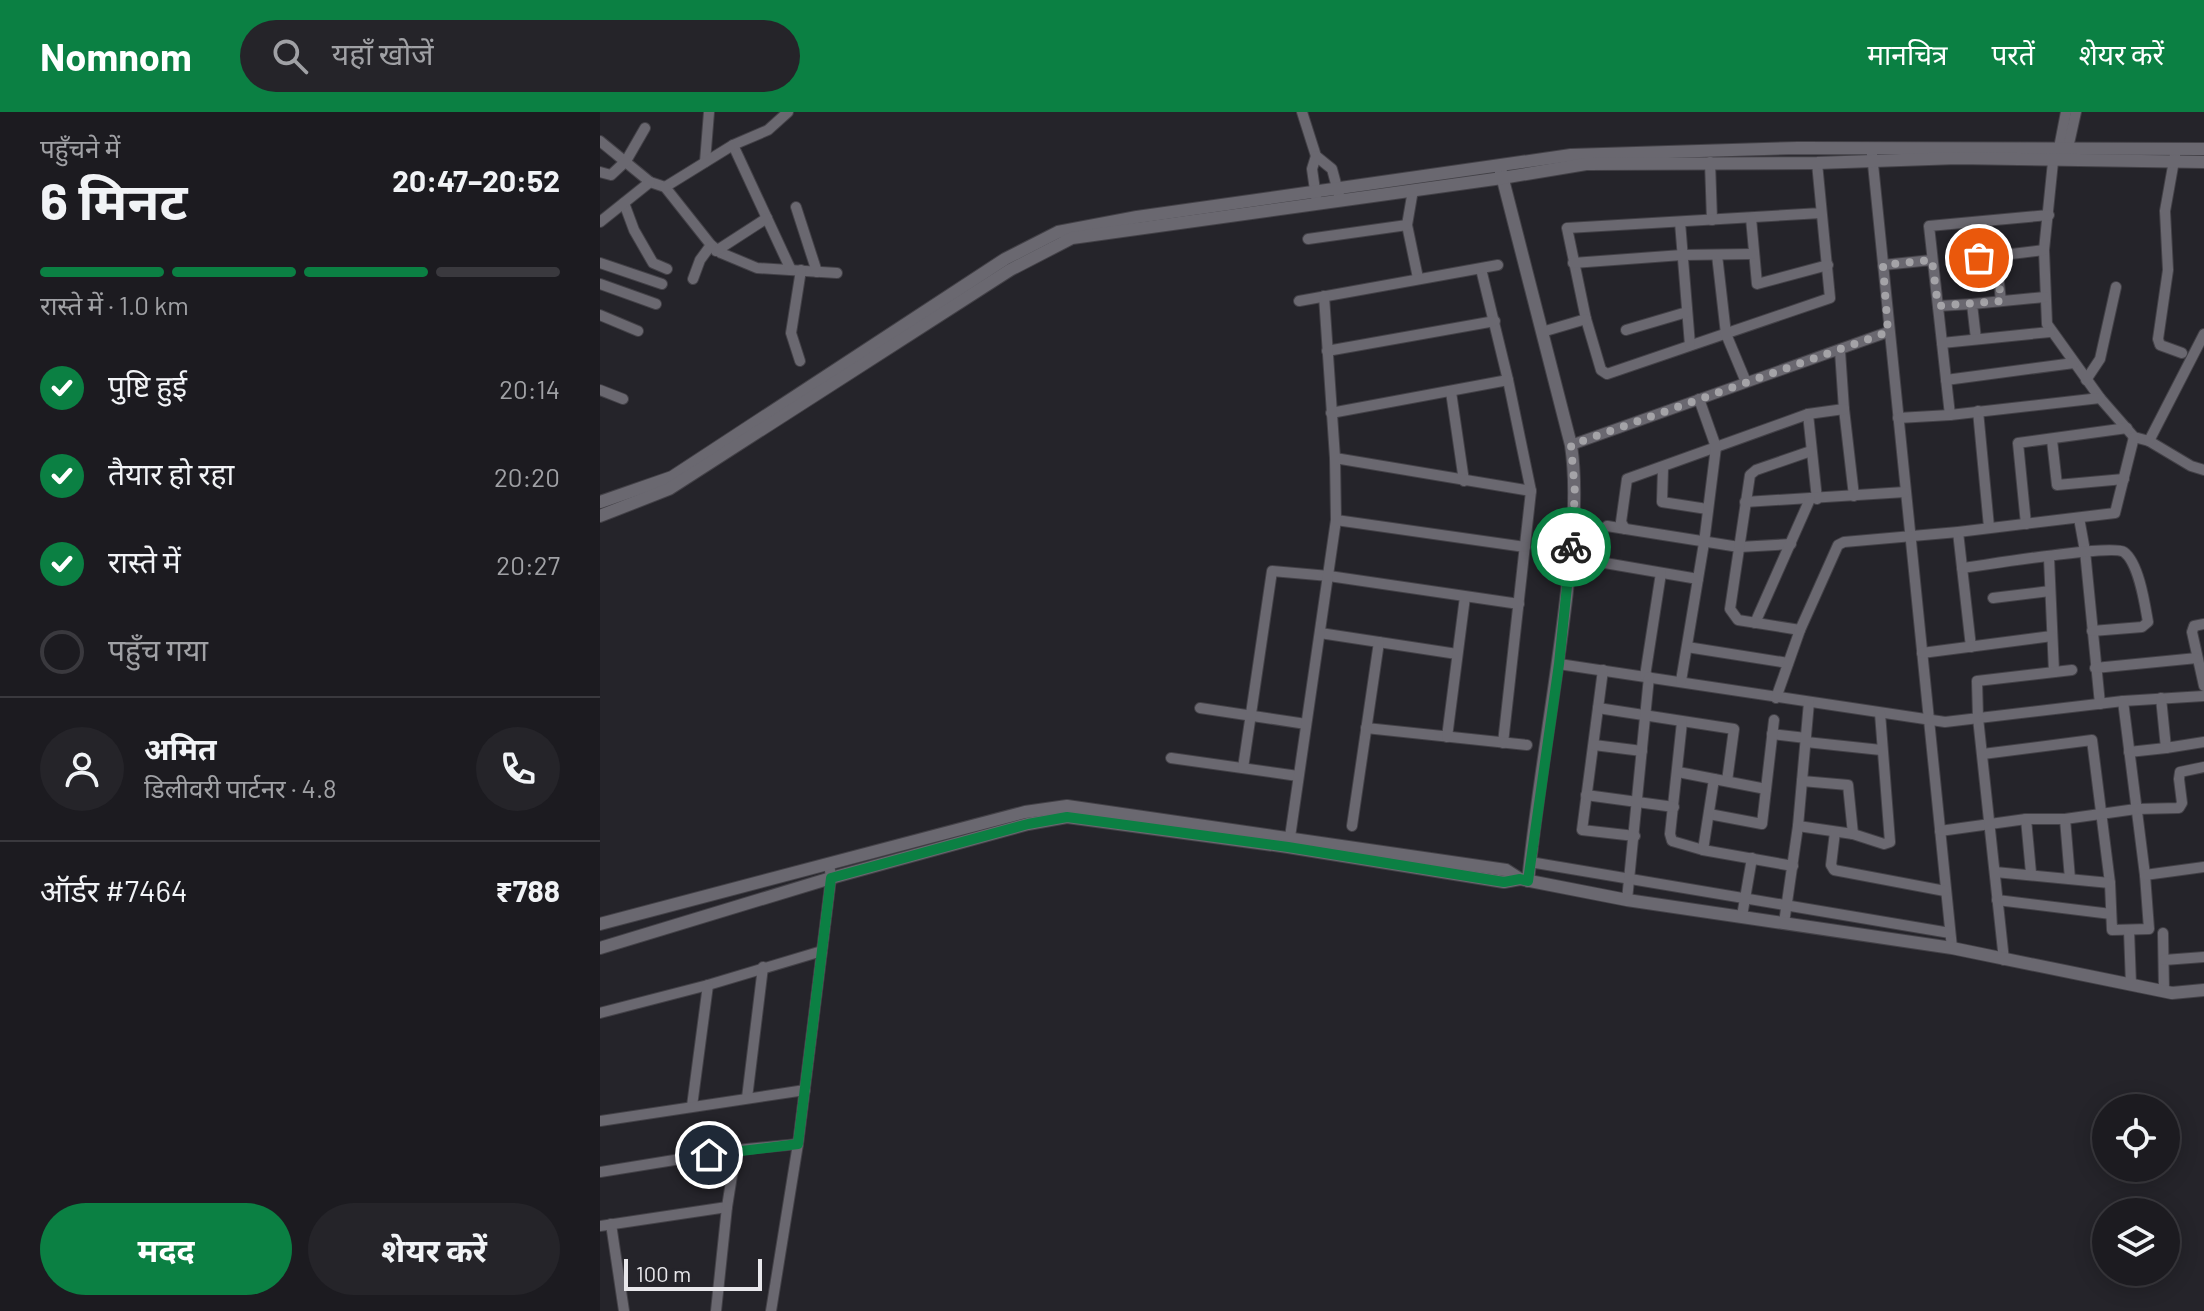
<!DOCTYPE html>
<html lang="hi">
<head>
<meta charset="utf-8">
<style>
	:root { --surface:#1c1b20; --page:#252429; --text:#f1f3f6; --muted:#a0a1a5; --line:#3a393e; --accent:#0b8043 }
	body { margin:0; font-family:Barlow,"Noto Sans Devanagari",sans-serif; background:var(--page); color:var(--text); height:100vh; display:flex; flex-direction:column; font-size:30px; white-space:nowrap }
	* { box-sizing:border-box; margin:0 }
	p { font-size:26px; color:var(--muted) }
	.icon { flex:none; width:44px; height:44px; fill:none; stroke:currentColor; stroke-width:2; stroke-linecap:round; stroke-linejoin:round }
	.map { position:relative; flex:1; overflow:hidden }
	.drawer { display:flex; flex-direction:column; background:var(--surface); width:600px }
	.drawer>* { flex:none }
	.tools { position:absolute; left:1492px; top:982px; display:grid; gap:16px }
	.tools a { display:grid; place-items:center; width:88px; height:88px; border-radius:50%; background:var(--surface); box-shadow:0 4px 20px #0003,0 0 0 2px var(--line); font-size:40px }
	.scale { position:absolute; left:24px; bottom:20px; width:138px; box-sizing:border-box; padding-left:8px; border:4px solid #e8e7eb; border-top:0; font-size:22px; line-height:28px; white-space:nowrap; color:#e8e7eb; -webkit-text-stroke:6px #25242a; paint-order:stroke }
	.pin { position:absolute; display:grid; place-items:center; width:68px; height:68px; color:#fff; margin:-34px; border:4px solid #fff; border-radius:50%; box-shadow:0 2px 8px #0007 }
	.courier { position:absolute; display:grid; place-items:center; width:80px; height:80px; margin:-40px; border:6px solid #0b8043; border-radius:50%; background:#fff; color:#222; box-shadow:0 2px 10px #0007 }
	.summary em { font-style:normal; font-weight:700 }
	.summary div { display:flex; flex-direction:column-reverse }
	.summary { display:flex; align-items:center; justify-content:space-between; height:136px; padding:0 40px }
	h1 { font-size:52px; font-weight:700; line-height:60px }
	.bar { display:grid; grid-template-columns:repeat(4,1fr); gap:12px 8px; align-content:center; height:96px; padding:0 40px }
	.bar i { height:10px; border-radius:6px; background:var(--line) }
	.bar .current { background:var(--accent) }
	.bar p { grid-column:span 4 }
	.line { display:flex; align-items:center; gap:20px; padding:0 40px; border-top:2px solid var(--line) }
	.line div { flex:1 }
	.round { display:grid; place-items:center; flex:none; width:84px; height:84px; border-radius:42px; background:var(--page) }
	ol { padding:0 40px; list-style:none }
	li { display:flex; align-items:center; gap:24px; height:88px }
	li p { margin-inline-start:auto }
	li .icon { padding:8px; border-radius:50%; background:var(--accent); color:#fff; stroke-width:4 }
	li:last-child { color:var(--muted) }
	li i { width:44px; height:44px; border:4px solid var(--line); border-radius:50% }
	.button { display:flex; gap:16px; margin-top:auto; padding:16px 40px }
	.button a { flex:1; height:92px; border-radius:48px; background:var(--accent); color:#fff; font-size:32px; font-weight:700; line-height:92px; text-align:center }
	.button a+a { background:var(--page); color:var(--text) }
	header { display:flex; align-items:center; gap:48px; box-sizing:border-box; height:112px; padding:0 40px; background:var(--accent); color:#fff }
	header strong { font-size:38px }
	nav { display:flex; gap:44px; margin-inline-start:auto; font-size:28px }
	.search { width:560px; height:72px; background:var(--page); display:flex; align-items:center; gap:20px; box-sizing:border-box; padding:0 28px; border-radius:44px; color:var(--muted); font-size:30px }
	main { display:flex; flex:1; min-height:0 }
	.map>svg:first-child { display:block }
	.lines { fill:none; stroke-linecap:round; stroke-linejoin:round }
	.minor-casing { stroke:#434147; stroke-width:12 }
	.tertiary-casing { stroke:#434147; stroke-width:14 }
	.minor { stroke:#6a6870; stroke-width:10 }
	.tertiary { stroke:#6a6870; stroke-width:12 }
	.done { stroke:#a4a3a7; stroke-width:8; stroke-dasharray:0 14.4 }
	.route { stroke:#0b8043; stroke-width:10 }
</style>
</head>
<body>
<header>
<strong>Nomnom</strong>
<div class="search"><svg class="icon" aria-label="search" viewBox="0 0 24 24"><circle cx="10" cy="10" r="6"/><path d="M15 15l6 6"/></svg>यहाँ खोजें</div>
<nav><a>मानचित्र</a><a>परतें</a><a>शेयर करें</a></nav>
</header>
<main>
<section class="drawer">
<div class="summary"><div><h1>6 मिनट</h1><p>पहुँचने में</p></div><em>20:47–20:52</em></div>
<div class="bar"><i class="current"></i><i class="current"></i><i class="current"></i><i></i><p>रास्ते में · 1.0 km</p></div>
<ol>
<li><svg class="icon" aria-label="check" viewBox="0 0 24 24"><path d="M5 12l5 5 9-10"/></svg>पुष्टि हुई<p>20:14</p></li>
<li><svg class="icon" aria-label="check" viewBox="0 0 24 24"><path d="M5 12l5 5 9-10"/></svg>तैयार हो रहा<p>20:20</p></li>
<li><svg class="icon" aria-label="check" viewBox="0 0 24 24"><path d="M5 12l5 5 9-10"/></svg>रास्ते में<p>20:27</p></li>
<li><i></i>पहुँच गया</li>
</ol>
<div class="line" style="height:144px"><a class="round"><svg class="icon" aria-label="person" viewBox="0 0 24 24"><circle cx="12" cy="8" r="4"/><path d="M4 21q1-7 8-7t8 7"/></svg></a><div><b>अमित</b><p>डिलीवरी पार्टनर · 4.8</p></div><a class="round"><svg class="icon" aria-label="phone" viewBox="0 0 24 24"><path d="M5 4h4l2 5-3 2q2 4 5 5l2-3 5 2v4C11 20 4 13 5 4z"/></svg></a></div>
<div class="line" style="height:104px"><div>ऑर्डर #7464</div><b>₹788</b></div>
<div class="button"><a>मदद</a><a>शेयर करें</a></div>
</section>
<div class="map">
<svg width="1604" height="1199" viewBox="0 0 1604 1199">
	<rect width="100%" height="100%" fill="#25242a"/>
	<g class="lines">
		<g class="minor-casing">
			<g id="minor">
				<path d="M702,0L716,44L732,57L739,83"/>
				<path d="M0,29L50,70L65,75L111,133L121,141L157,156L237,161"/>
				<path d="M133,33L191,158"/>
				<path d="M1459,36L1466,0"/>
				<path d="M1468,36L1476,0"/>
				<path d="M1454,40L1444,138L1447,212L1500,286L1534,325L1549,329L1591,354L1604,358"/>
				<path d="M1272,42L1352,836"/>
				<path d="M1575,43L1565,99L1568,158L1558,227L1560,233L1582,241"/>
				<path d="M105,50L109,0"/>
				<path d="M1110,50L1112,108"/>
				<path d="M1217,51L1230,186L1007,262L1001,258L986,207L967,116L1221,101"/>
				<path d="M0,60L11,63L26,49L45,16"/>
				<path d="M65,75L133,33L168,18L188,0"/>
				<path d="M813,78L807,113L818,166"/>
				<path d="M716,85L712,57L716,44"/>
				<path d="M24,91L34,118L53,151L67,157"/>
				<path d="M196,95L217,160"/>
				<path d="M1151,106L1157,172L1228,153"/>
				<path d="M0,110L50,70"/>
				<path d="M1080,110L1090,233"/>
				<path d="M708,127L807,113"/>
				<path d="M116,139L167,106"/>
				<path d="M1117,143L1126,222L1146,270"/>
				<path d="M1396,144L1401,189"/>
				<path d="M1362,148L1444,138"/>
				<path d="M0,151L62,172"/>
				<path d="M973,151L1082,143L1152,142"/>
				<path d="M1283,153L1332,148"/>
				<path d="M881,157L908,268L931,379L903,631"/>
				<path d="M93,167L100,148L111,133"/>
				<path d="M0,172L56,192"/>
				<path d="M699,189L898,153"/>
				<path d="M1338,194L1372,192"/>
				<path d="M0,203L38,219"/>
				<path d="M1026,218L1087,200"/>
				<path d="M942,220L986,207"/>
				<path d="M1376,227L1372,192L1445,185"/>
				<path d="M1342,231L1450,220"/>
				<path d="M727,239L895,209"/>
				<path d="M1240,239L1244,297L1254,384"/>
				<path d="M200,249L191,221L201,158"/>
				<path d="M1346,268L1474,251"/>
				<path d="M1486,268L1500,247L1516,175"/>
				<path d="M0,278L23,287"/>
				<path d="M851,280L864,369"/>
				<path d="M1378,299L1389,415"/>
				<path d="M731,301L908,268"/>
				<path d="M1208,302L1217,387"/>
				<path d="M1350,303L1329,114L1449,103"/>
				<path d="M1298,306L1350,303L1500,286"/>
				<path d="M1452,328L1457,373L1524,367"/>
				<path d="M1549,329L1604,222"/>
				<path d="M971,333L1288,220"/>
				<path d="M735,346L931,379"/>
				<path d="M1063,356L1062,390L1107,397"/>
				<path d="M1145,390L1305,380"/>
				<path d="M1479,406L1485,439L1500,592"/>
				<path d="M736,408L925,435"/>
				<path d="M1426,412L1418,331L1527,316"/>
				<path d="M1007,414L1139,435L1191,432"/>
				<path d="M1025,417L1021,410L1027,367L1208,302L1244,297"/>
				<path d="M1358,420L1371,535"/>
				<path d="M970,445L1098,467"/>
				<path d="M1449,446L1454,560"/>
				<path d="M1362,456C1386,453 1511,432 1524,440C1539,451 1545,493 1548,510L1542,515L1492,519"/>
				<path d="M1393,486L1450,479"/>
				<path d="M1155,511L1210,387"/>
				<path d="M1604,512L1594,514L1592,520L1604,574"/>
				<path d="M1200,518L1138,508L1130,497L1150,363L1156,358L1211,339"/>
				<path d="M720,521L857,542"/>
				<path d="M1087,535L1188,551"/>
				<path d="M1322,541L1452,524"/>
				<path d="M959,552L1345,610L1523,589L1604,584"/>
				<path d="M1495,556L1597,546"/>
				<path d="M1003,558L982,718L1035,724"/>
				<path d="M1045,564L1061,461"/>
				<path d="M1081,569L1104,431L1116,335L1099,287"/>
				<path d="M1176,586L1200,518L1238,433L1244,430L1358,420L1515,401L1534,325"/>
				<path d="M1561,586L1566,636L1604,630"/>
				<path d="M600,596L706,612"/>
				<path d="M998,596L1134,617L1127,669"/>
				<path d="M1082,610L1070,722L1072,729L1103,738L1193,754"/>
				<path d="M766,616L927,633"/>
				<path d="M1172,622L1206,626"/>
				<path d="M847,625L865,485"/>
				<path d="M1206,630L1281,638"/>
				<path d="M994,633L1042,639"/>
				<path d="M1529,640L1566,636"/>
				<path d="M1383,642L1492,628L1510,771L1512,818L1549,817L1545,763L1523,589"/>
				<path d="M571,646L698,664"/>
				<path d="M643,656L672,459L729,464L919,492"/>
				<path d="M1078,660L1166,677"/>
				<path d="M1202,669L1248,673L1253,722"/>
				<path d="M986,683L1074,695"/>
				<path d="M1109,702L1162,712L1174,608"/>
				<path d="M1426,707L1431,761"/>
				<path d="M1465,707L1470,767"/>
				<path d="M752,714L779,530"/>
				<path d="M1198,714L1253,722L1284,732L1290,730L1280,601"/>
				<path d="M1340,719L1426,707H1465L1536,697L1579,696L1582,691L1579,667L1580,660L1604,655"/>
				<path d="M1235,720L1231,753L1234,758L1345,779"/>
				<path d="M690,725L736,408L735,346L724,184"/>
				<path d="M1103,738L1114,667"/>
				<path d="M930,750L1350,821"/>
				<path d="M1395,760L1510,771"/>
				<path d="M1545,763L1604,755"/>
				<path d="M1027,788L1049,565"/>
				<path d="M1397,788L1511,802"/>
				<path d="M1142,804L1152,746"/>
				<path d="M1184,811L1198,714L1209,590"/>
				<path d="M1529,818L1531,873"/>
				<path d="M1563,821L1564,879"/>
				<path d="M1404,848L1378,606L1377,569L1472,558"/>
				<path d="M1564,848L1604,845"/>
				<path d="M0,901L108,873L222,839"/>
				<path d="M147,986L163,855"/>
				<path d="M92,994L108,873"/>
				<path d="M0,1009L205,978"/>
				<path d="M0,1060L136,1038L198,1032"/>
				<path d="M11,1112L24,1199"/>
				<path d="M0,1114L127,1095"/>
				<path d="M116,1199L127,1095L136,1038"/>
				<path d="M171,1199L198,1032L231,766L229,751"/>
			</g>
		</g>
		<g class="tertiary-casing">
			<g id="tertiary">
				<path d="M901,60L971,333C978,381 972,430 967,479C956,576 938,672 928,769"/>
				<path d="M0,390L72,365L405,147L458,120L537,105L971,43L1198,36L1604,37"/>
				<path d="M0,404L69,377L410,158L472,126L902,66L986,52L1217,51L1357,46L1604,50"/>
				<path d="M0,812L425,700L467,694L906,758L920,767L1027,788L1352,836L1572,881L1604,878"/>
				<path d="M0,836L231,766L428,712L467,705L688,735L904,770L920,767"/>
			</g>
		</g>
		<use href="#minor" class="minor"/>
		<use href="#tertiary" class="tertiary"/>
	</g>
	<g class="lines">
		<path class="done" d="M971,435L975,381L971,333L1288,220L1283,153L1332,148L1338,194L1401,189L1396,144L1379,146"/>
		<path class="route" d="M109,1043L198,1032L231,766L428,712L467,705L688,735L904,770L920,767L928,769L959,552L971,435"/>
	</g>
</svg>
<div class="tools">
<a><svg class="icon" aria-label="locate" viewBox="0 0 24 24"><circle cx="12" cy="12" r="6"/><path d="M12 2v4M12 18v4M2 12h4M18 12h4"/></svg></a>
<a><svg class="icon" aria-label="layers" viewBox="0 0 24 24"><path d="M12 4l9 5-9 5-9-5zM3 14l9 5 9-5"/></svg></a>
</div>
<div class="scale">100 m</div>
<div class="pin" style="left:1379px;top:146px;background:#ea580c"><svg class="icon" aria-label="bag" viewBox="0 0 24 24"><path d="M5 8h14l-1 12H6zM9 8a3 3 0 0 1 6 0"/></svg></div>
<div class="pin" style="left:109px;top:1043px;background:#1f2937"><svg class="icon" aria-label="home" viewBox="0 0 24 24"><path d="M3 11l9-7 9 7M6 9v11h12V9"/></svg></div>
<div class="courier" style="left:971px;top:435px"><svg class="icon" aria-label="bike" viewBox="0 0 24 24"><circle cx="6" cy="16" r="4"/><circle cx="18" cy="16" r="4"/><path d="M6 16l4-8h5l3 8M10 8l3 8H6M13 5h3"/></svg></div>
</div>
</main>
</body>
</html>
